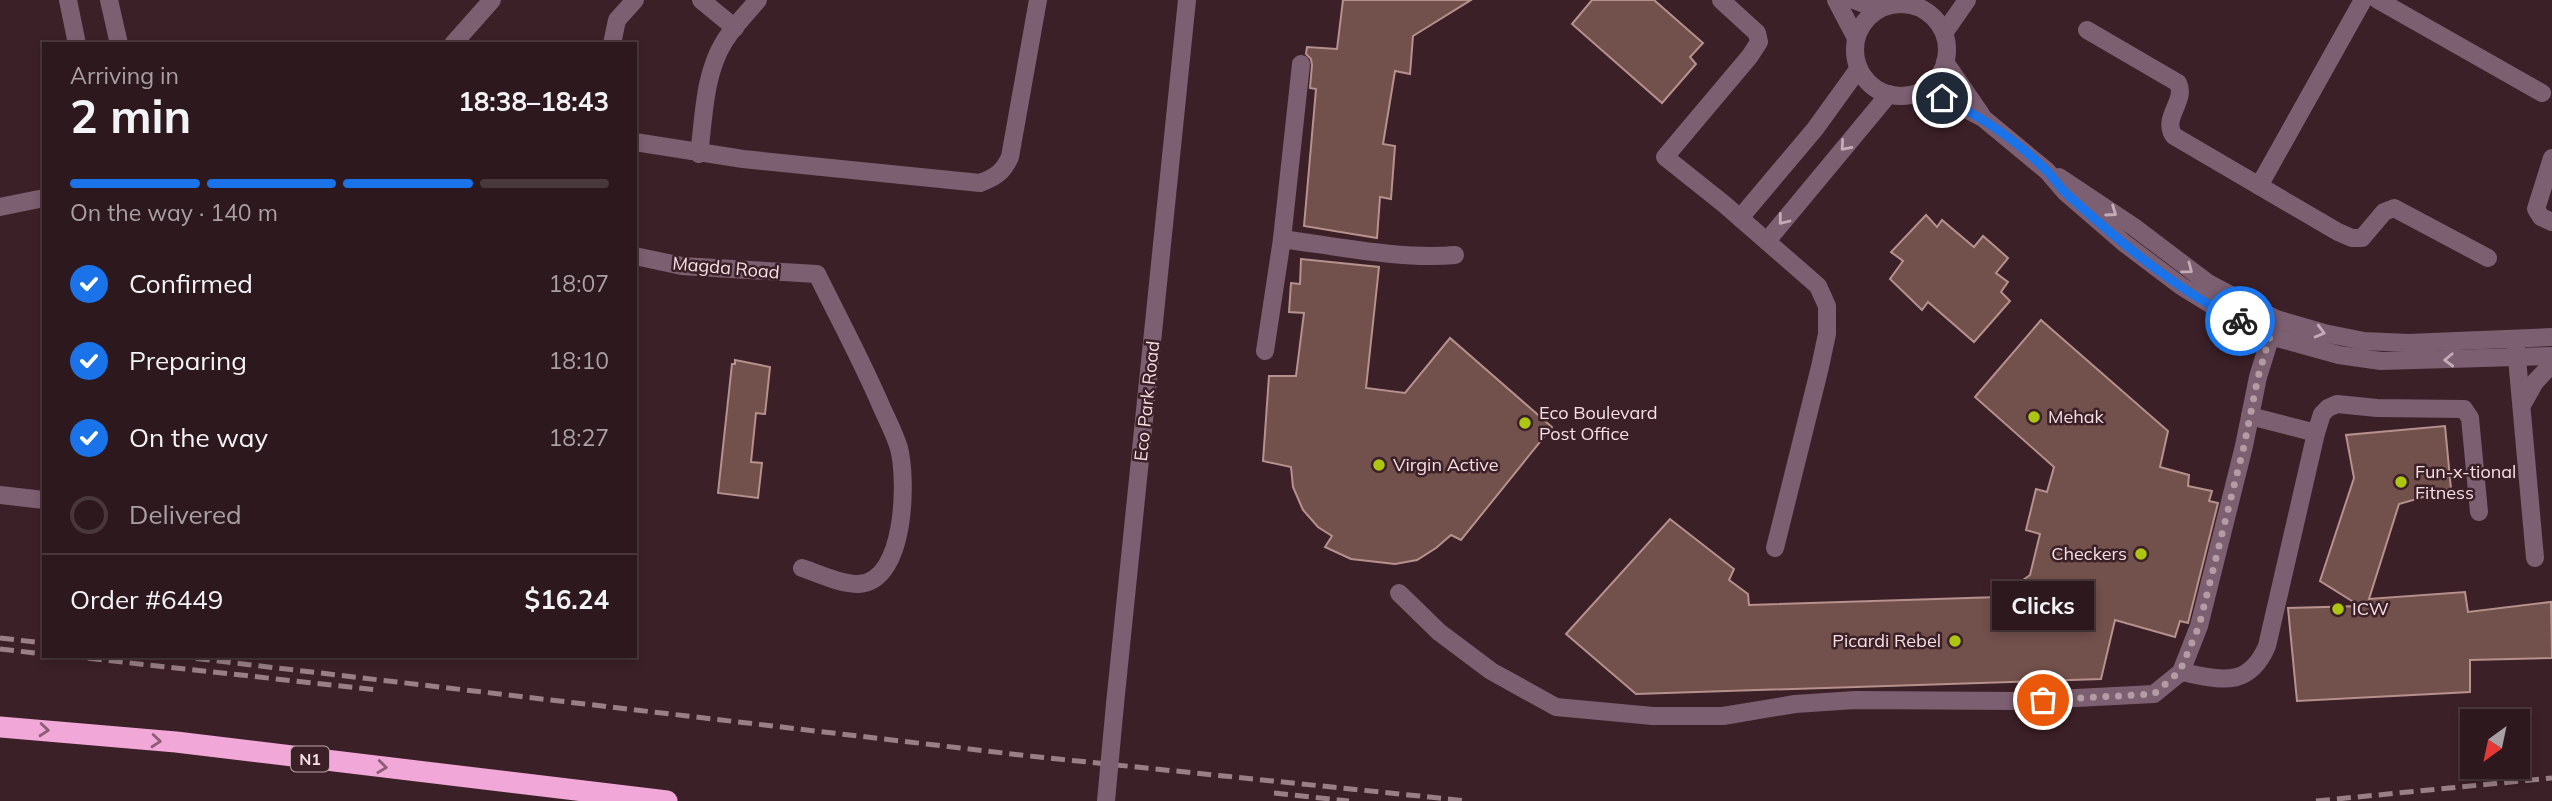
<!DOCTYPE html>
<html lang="en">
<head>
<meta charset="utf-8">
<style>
	:root { --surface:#2d181d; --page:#352126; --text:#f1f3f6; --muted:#a7a0a4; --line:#48373b; --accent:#1a73e8 }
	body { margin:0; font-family:Mulish,sans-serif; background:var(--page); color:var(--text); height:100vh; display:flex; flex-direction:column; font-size:26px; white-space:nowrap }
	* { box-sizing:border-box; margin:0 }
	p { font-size:23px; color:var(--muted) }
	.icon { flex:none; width:38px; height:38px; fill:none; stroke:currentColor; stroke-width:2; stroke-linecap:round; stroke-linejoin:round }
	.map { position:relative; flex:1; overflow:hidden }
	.sheet { position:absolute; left:42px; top:42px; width:595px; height:616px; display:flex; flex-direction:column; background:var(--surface); border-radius:0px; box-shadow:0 4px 10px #0003,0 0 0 2px var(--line) }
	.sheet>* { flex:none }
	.needle { width:46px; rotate:213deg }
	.controls { position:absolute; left:2460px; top:709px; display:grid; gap:14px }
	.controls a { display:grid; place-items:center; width:70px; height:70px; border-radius:0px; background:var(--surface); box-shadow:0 4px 10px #0003,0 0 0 2px var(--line); font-size:35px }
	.pin { position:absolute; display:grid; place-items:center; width:60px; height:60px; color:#fff; margin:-30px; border:4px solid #fff; border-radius:50%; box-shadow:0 2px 7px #0007 }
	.courier { position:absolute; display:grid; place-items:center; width:70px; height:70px; margin:-35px; border:5px solid #1a73e8; border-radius:50%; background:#fff; color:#222; box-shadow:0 2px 9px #0007 }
	.bubble { position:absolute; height:49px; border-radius:0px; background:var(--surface); box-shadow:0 4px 10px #0003,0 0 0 2px var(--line); font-size:23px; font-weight:700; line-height:49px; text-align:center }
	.summary em { font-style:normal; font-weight:700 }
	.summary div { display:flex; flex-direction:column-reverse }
	.summary { display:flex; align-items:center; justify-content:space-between; height:119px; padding:0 28px }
	h1 { font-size:46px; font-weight:700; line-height:52px }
	.bar { display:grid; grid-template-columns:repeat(4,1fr); gap:10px 7px; align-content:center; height:84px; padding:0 28px }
	.bar i { height:9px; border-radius:5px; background:var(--line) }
	.bar .on { background:var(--accent) }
	.bar p { grid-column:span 4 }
	.line { display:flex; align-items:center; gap:18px; padding:0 28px; border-top:2px solid var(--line) }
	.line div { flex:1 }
	ol { padding:0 28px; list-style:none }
	li { display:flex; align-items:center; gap:21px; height:77px }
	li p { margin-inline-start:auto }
	li .icon { padding:7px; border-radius:50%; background:var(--accent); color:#fff; stroke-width:4 }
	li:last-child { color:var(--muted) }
	li i { width:38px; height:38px; border:4px solid var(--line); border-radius:50% }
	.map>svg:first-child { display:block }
	.building { fill:#72504c; stroke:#b6918d; stroke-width:2 }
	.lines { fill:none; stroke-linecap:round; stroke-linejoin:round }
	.minor { stroke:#7d5f72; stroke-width:18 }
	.highway { stroke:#f1a7d7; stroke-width:21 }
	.rail { stroke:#988086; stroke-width:5; stroke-dasharray:14 7; stroke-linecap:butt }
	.minor-bridge { stroke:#7d5f72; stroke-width:18 }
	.oneway { stroke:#c4acb6 }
	.oneway2 { stroke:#8d5d76 }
	.done { stroke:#b49da2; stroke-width:7; stroke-dasharray:0 12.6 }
	.route { stroke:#1a73e8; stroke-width:9 }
	.poi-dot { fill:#acc612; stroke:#3c2027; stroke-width:2.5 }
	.labels { text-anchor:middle; stroke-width:5; stroke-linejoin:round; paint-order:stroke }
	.shield { fill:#3c2027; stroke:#bda6ab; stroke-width:2 }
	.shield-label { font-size:16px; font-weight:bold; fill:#f4e0e4 }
	.street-label { font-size:18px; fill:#f4e0e4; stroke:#3c2027 }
	.poi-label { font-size:18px; fill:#f4e0e4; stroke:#3c2027; text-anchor:start }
</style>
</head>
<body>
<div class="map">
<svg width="2552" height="801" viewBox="0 0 2552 801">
	<rect width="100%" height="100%" fill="#3c2027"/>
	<g class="building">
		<path d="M1343,0H1471L1413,36L1410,74L1395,71L1383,144L1395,146L1391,199L1380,197L1377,238L1304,226L1316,89L1310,88L1312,65L1311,59L1306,54L1307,47L1337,49Z"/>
		<path d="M1592,0H1654L1703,43L1690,57L1696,64L1662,103L1572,24Z"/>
		<path d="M1926,215L1937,227L1942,220L1974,247L1983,236L2008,258L1996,273L2008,282L2001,292L2010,301L1974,342L1928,302L1922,310L1890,279L1903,261L1891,252Z"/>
		<path d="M1301,259L1379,267L1366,388L1405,393L1450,338L1552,427L1461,540L1451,535L1436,548L1417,560L1395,564L1351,559L1325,547L1332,536L1318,527L1303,510L1293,487L1291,467L1263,461L1269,376H1296L1304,313L1289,312L1291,283L1300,284Z"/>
		<path d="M2041,320L2168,431L2160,467L2189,475L2188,486L2212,491L2209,501L2218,503L2188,623L2180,621L2175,637L2115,620L2101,679L1636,694L1566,634L1670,519L1734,569L1729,580L1748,594L1749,605L1999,597L2030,575L2040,534L2026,530L2036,489L2047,492L2054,467L1975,397Z"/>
		<path d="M735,360L770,367L765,414L756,413L751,462L762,463L758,498L718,493L732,364H735Z"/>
		<path d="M2445,426L2451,489L2399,504L2369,599L2465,592L2468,612L2551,602L2552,658L2470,660V692L2297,701L2288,608L2360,606L2320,581L2354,478L2346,435Z"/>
	</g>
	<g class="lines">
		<g class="minor">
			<path d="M68,0L77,44"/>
			<path d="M109,0L119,44"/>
			<path d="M701,0L735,28"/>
			<path d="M1721,0L1757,33L1759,42L1750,56L1665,157L1724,204L1818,286L1827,306V334L1820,367L1775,548"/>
			<path d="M1836,0L1856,38"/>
			<path d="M1854,0L1878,9"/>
			<path d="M2378,0L2542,93"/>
			<circle cx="1901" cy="50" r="46"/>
			<path d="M2087,30L2178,83C2187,101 2161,118 2174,136L2338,232L2352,238H2362L2384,212L2394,208L2488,258"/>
			<path d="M1944,33L1967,0"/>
			<path d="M453,44L492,0"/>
			<path d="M612,44L617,20L635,0"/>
			<path d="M1945,62L1981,114"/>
			<path d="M1925,88L1983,118L2047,171L2065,192L2124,243L2181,286L2228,315L2270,336L2339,355L2381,361L2552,356"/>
			<path d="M635,142L743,159L980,183C996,177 1003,172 1010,157L1038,0"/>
			<path d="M699,154C704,118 704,74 724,42C733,27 747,13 758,0"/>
			<path d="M2552,158L2536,209L2541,217L2552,222"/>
			<path d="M2059,177L2134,227L2208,283L2276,319L2324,333L2364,341L2408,343L2552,337"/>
			<path d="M2259,186L2363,0"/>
			<path d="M0,207L44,198"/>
			<path d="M1740,218L1815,129L1859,68"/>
			<path d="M1282,239C1335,246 1402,260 1455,255"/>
			<path d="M1767,241L1889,94"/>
			<path d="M635,256L682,266L817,274C839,319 863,363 882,408C888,421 895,435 899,448C907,480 906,581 859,584C840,584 820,574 802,568"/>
			<path d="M2516,347L2535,558"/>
			<path d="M1265,351L1282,239L1301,64"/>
			<path d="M2522,405L2535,382L2552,364"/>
			<path d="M2250,416L2316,433"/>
			<path d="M0,495L44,500"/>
			<path d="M1399,593L1439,632L1491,671L1556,707L1653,716H1723L1795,704L1855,700L2019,701L2154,694L2181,672L2199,626L2244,446L2258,377L2276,319"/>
			<path d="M2181,672C2219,679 2248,690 2267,646L2316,433L2322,414L2328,408L2337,404L2377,408L2464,409L2470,418L2479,512"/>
			<path d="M1115,704L1187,0"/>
		</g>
		<path class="highway" d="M0,727L176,742L667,801"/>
		<g class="rail">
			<path d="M0,638L44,643"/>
			<path d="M0,649L44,654"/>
			<path d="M67,656L377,690"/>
			<path d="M175,656L1029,756L1468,801"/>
			<path d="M1274,793L1349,801"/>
			<path d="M2316,801L2552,778"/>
		</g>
		<path class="minor-bridge" d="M1106,801L1115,704"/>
	</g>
	<defs><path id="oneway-chevron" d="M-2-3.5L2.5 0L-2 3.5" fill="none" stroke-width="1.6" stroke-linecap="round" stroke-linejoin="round" transform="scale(1.75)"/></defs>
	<g class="oneway">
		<use href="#oneway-chevron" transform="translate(1845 146) rotate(131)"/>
		<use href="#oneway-chevron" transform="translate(2112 212) rotate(35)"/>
		<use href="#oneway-chevron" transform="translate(1783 220) rotate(128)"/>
		<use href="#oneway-chevron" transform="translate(2188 269) rotate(37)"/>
		<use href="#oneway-chevron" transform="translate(2320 332) rotate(15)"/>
		<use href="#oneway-chevron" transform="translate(2449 360) rotate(178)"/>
	</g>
	<g class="oneway2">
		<use href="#oneway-chevron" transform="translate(44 730) rotate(5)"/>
		<use href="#oneway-chevron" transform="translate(156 741) rotate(5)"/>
		<use href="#oneway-chevron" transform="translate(382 767) rotate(7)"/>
	</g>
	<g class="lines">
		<path class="done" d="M2043,700L2154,694L2180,671L2199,626L2244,446L2258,377L2270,336L2240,321"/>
		<path class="route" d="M1942,98C1981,116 2016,140 2047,171C2054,178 2060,188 2068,195C2120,242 2176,290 2240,321"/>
	</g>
	<g class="poi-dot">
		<circle cx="2034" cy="417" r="7"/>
		<circle cx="1525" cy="423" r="7"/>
		<circle cx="1379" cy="465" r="7"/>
		<circle cx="2401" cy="482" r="7"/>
		<circle cx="2141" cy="554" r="7"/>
		<circle cx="2338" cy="609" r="7"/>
		<circle cx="1955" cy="641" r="7"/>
	</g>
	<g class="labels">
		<rect class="shield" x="291" y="746.5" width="38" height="25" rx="5"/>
		<g class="shield-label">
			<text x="310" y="765">N1</text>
		</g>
		<g class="street-label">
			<text transform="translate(726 268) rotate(5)" y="6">Magda Road</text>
			<text transform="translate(1147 401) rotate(-84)" y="6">Eco Park Road</text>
		</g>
		<g class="poi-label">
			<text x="1539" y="419">Eco Boulevard<tspan x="1539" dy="21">Post Office</tspan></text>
			<text x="2048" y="423">Mehak</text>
			<text x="1393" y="471">Virgin Active</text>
			<text x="2415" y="478">Fun-x-tional<tspan x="2415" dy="21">Fitness</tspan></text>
			<text x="2127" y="560" text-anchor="end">Checkers</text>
			<text x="2352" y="615">ICW</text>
			<text x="1941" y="647" text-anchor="end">Picardi Rebel</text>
		</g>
	</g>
</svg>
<div class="controls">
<a><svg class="needle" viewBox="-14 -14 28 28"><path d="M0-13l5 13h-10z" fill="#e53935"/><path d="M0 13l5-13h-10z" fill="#a7a0a4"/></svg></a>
</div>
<div class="pin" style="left:2043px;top:700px;background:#ea580c"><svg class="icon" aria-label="bag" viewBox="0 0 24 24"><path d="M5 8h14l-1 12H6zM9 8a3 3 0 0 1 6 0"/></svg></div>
<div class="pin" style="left:1942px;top:98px;background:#1f2937"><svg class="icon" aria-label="home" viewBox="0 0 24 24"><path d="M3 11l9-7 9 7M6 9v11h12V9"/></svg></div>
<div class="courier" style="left:2240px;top:321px"><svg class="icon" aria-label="bike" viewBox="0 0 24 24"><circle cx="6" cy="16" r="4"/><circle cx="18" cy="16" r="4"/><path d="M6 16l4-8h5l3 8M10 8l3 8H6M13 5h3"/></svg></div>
<div class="bubble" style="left:1992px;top:581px;width:102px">Clicks</div>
<section class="sheet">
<div class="summary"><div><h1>2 min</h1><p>Arriving in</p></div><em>18:38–18:43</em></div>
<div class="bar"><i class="on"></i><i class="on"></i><i class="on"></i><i></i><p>On the way · 140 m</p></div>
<ol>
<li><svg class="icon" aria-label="check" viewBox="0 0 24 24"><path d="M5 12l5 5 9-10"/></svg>Confirmed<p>18:07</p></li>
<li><svg class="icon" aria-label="check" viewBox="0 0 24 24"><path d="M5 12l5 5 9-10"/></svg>Preparing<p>18:10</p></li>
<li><svg class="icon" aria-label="check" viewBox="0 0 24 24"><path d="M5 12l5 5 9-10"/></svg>On the way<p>18:27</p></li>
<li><i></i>Delivered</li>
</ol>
<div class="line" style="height:91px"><div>Order #6449</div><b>$16.24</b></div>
</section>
</div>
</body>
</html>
